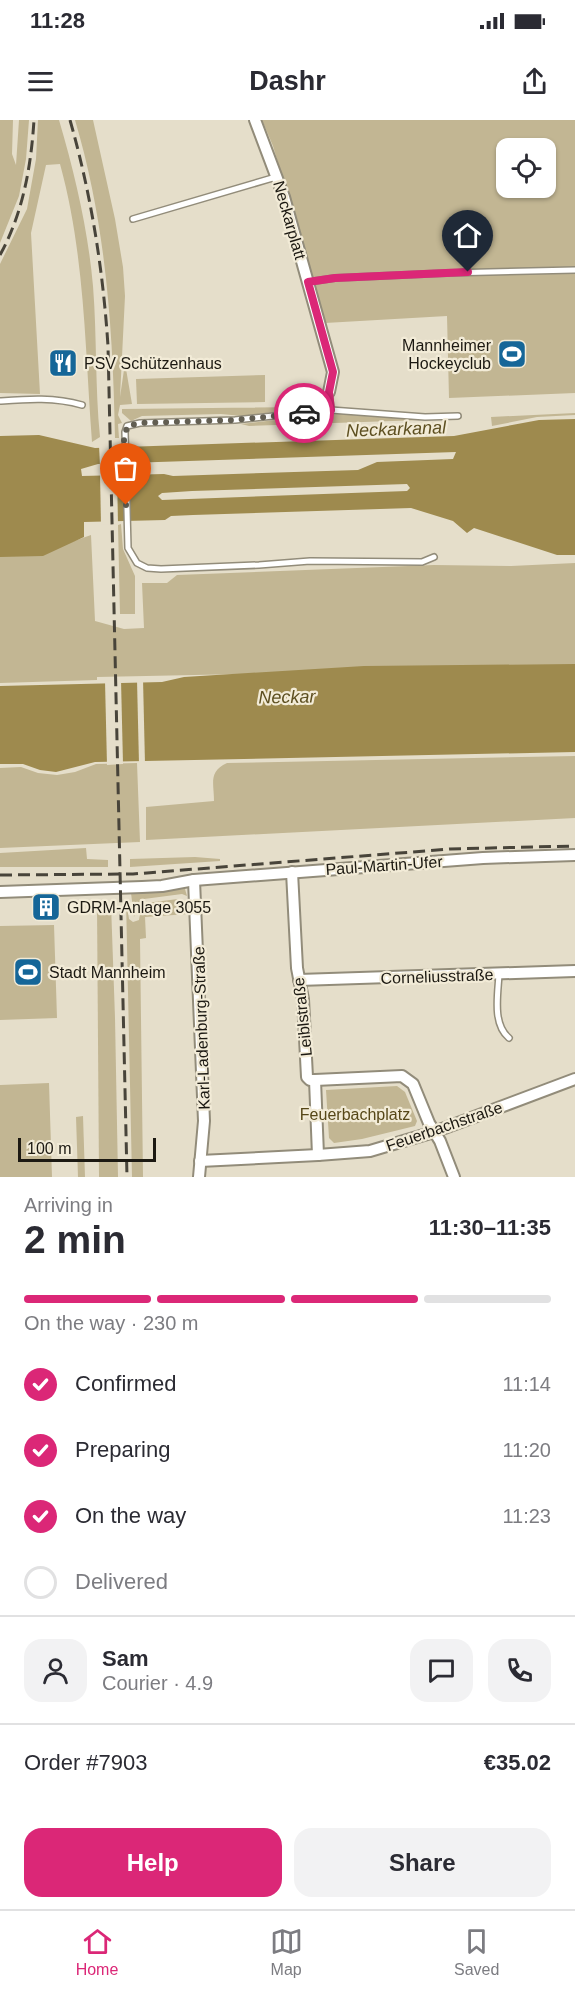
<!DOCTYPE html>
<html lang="en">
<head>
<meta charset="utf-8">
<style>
	:root { --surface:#fff; --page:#f2f2f3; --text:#2b2b33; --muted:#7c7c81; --line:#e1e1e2; --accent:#db2777 }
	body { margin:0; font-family:Arial,sans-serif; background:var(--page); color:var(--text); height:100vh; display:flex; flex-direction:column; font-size:22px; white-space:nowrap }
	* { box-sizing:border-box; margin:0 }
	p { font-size:20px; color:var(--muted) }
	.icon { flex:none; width:33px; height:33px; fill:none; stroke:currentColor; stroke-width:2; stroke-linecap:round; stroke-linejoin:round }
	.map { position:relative; height:1057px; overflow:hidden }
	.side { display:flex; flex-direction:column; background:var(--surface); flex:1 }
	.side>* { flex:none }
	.fabs { position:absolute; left:496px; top:18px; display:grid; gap:12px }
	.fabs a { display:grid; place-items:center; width:60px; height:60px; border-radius:12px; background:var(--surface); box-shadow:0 2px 4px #0004; font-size:30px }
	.scale { position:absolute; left:18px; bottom:15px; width:138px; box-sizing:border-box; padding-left:6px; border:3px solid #1c1912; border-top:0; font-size:16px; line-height:21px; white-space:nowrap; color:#1c1912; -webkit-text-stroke:4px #f2ebd7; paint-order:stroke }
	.pin { position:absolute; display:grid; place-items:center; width:51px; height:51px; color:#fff; margin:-62px -26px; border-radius:50% 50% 50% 0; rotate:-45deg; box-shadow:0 0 6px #0007 }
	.pin .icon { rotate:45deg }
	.courier { position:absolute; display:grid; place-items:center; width:60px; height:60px; margin:-30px; border:4px solid #db2777; border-radius:50%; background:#fff; color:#222; box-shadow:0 2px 8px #0007 }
	.headline em { font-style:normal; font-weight:600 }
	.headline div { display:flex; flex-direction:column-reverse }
	.headline { display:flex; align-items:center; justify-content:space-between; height:102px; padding:0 24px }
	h1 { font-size:39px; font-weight:600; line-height:45px }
	.bar { display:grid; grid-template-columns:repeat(4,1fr); gap:9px 6px; align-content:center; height:72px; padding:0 24px }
	.bar i { height:8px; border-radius:4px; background:var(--line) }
	.bar .active { background:var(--accent) }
	.bar p { grid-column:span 4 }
	.line { display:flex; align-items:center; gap:15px; padding:0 24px; border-top:2px solid var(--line) }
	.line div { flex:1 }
	.round { display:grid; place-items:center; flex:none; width:63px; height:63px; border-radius:18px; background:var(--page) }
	ol { padding:0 24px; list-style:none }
	li { display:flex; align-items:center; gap:18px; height:66px }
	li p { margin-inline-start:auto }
	li .icon { padding:6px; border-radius:50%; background:var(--accent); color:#fff; stroke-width:4 }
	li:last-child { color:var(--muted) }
	li i { width:33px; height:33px; border:3px solid var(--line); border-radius:50% }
	.cta { display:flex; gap:12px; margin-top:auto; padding:12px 24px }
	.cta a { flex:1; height:69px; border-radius:18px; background:var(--accent); color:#fff; font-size:24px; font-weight:600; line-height:69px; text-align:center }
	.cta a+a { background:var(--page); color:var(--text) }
	.status { display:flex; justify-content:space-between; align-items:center; height:42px; padding:0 30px; background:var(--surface); direction:ltr }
	.status svg { height:16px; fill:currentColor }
	header { display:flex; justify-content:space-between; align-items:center; height:78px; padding:0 24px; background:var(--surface); font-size:27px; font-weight:600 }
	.menu { display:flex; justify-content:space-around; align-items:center; height:84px; border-top:2px solid var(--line); background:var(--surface); font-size:16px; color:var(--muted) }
	.menu a { display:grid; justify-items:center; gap:3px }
	.menu .active { color:var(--accent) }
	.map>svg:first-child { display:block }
	.green { fill:#c2b693; fill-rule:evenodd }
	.water { fill:#9e8a4e; fill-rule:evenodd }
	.pier { fill:#e5deca }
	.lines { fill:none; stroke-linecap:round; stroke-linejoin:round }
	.lane-casing { stroke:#928c7a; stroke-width:8 }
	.street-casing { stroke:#928c7a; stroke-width:14 }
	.lane { stroke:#fff; stroke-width:5 }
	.street { stroke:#fff; stroke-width:10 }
	.rail { stroke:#48443a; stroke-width:3; stroke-dasharray:12 6; stroke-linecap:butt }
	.done { stroke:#625e52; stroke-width:6; stroke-dasharray:0 10.8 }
	.route { stroke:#db2777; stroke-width:8 }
	.labels { text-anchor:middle; stroke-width:4.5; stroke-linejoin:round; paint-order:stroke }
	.street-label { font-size:16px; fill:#1c1912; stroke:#f2ebd7 }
	.poi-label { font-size:16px; fill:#1c1912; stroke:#f2ebd7; text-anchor:start }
	.park-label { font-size:16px; fill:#564718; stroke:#f2ebd7 }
	.water-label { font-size:18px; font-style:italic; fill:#5d4f20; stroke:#f2ebd7 }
</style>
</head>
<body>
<div class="status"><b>11:28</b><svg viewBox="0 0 49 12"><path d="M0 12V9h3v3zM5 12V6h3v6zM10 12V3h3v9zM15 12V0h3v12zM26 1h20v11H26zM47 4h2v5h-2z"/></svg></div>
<header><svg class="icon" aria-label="menu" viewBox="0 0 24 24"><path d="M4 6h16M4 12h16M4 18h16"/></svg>Dashr<svg class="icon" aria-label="share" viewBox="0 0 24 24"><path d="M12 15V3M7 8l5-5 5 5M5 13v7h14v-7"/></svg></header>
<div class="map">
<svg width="575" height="1057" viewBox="0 0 575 1057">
	<rect width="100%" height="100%" fill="#e5deca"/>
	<g class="green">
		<path d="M0,0H13L12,34L16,45L19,0H29L26,39L19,76L0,123Z"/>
		<path d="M38,0H59C75,54 88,110 93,166C97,216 95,267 100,317L92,322C85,229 85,135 60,44L46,45L31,113L40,274L0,273V144L27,89L36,39Z"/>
		<path d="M75,0H93L115,99L123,147L125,176L120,277L125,243L132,284L120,285L118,295L122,303L118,304L119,318H115C113,210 106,104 75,0Z"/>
		<path d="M262,0H575V273L449,278L447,196L325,203L273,26ZM507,28H546V68H507Z"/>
		<path d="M265,255V282L137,284L136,259Z"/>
		<path d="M313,287L242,296L221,294L142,296L131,301L122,293V289Z"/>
		<path d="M575,293V295L537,297L492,306L491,297Z"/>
		<path d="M339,294L422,300L249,306L241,304L318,295Z"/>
		<path d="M121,404L123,429L135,456V494H120L118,405Z"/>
		<path d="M91,415L95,501L124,509L144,508L142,463H167L177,455L434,445L511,446L575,443V547L97,557V560L0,563V432L49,430Z"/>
		<path d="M575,636V698L146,720V687L214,681C214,663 208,652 227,643Z"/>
		<path d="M137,643L140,722L0,728V648L21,647L38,653L57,655L75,652L96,644Z"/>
		<path d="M86,728L87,739L108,740V747H0V733Z"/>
		<path d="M195,737L220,739V741L130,747V739Z"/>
		<path d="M185,769L187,776L182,774L144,779L138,784L134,797L131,773Z"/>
		<path d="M126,779L129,799L133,802L139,800L141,788L146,783L178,779L182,781L183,785H187L188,794L145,797L146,818L140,819L143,1057H132Z"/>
		<path d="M111,784L115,898L118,1057H99L97,785Z"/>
		<path d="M54,805L57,898L0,900V806Z"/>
		<path d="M49,963L52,1057H0V965Z"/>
		<path d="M397,966L405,972L417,1001L415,1006L362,1019L334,1023L329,1018L326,970Z"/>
		<path d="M83,996L85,1057H78L76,997Z"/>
	</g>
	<g class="water">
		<path d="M575,299V435H557L474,408L467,413L453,401L411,388L193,395L171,396L165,400L84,402V417L43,436L0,437V316L39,315L95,328L454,316L539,300ZM456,332L453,339L377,342L358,350L173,356L164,354L82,356L81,349L98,344ZM407,364L410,368L407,371L162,380L158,376L162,373L192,371Z"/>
		<path d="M575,544V632L95,642L56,652L40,650L23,644H0V566L162,562L184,557L364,546Z"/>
	</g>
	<g class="pier">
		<path d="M116,324L117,346L100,347L99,325Z"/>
		<path d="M117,352L118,404L101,405L100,353Z"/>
		<path d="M143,559L145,644H139L137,560Z"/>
		<path d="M121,560L123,644L107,645L105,561Z"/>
	</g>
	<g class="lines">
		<g class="lane-casing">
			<g id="lane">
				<path d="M133,99L276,57"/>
				<path d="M308,162L335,158L447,153L575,150"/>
				<path d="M329,272L331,290"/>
				<path d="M0,281C28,279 54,277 82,285"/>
				<path d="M434,437L422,442L310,441L259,445L161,449L147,448L137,443L128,428L125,312L127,306L140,303L235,300L331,290L425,297L458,296"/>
				<path d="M499,854C498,874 492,904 509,918"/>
			</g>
		</g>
		<g class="street-casing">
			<g id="street">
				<path d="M255,0L284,77L333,252L329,272"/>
				<path d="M292,752L297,848L303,879L307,957L310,960H315L318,1035"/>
				<path d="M194,760L204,1001L199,1057"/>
				<path d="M0,772L142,767L162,766L194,760L483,738L575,735"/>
				<path d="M299,860L575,851"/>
				<path d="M315,960L402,956L413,964L429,1003L440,1021L454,1057"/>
				<path d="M200,1041L318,1035L370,1031L434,1012L575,959"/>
			</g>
		</g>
		<use href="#lane" class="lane"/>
		<use href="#street" class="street"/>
		<g class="rail">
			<path d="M70,0C91,74 103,149 108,226L127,1057"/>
			<path d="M0,135C23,93 31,47 34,0"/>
			<path d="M0,755L133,754L450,729L575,726"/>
		</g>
	</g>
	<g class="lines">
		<path class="done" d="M126,385L124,320L127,306L140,303L235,300L304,293"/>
		<path class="route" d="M304,293L331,290L329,272L333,252L308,162L335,158L468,152"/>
	</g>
	<defs>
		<g id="stadium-square" transform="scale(1.5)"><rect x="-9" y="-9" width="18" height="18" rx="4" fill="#156698" stroke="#f2ebd7"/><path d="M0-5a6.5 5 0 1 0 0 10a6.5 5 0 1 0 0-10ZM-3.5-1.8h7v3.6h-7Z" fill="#fff"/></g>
		<g id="restaurant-square" transform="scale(1.5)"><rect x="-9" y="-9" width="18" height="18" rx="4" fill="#156698" stroke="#f2ebd7"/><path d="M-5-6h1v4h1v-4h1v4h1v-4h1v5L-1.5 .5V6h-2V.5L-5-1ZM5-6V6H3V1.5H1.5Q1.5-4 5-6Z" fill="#fff"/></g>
		<g id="building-square" transform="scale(1.5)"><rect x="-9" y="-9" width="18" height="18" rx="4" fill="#156698" stroke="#f2ebd7"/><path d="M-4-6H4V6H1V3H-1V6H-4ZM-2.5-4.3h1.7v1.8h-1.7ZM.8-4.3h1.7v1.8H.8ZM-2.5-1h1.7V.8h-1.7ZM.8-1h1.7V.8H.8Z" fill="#fff"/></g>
	</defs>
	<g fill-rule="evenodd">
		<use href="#stadium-square" x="512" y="234"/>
		<use href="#restaurant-square" x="63" y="243"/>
		<use href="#building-square" x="46" y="787"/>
		<use href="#stadium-square" x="28" y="852"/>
	</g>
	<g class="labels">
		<g class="street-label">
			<text transform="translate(290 100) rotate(74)" y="6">Neckarplatt</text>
			<text transform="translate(384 745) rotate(-4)" y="6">Paul-Martin-Ufer</text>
			<text transform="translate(437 856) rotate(-2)" y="6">Corneliusstraße</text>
			<text transform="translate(302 897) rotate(-96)" y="6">Leiblstraße</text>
			<text transform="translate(201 908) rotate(-92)" y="6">Karl-Ladenburg-Straße</text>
			<text transform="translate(444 1006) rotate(-19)" y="6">Feuerbachstraße</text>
		</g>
		<g class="poi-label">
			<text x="491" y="231" text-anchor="end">Mannheimer<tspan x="491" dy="18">Hockeyclub</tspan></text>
			<text x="84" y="249">PSV Schützenhaus</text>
			<text x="67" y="793">GDRM-Anlage 3055</text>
			<text x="49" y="858">Stadt Mannheim</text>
		</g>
		<g class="park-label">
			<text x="355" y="1000">Feuerbachplatz</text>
		</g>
		<g class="water-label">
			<text transform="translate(396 309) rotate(-2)" y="6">Neckarkanal</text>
			<text transform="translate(287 577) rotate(-1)" y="6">Neckar</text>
		</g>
	</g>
</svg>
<div class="fabs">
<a><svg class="icon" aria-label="locate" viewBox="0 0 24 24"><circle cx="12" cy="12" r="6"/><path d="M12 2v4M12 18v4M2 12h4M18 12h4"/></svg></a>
</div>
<div class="scale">100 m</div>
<div class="pin" style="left:126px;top:385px;background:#ea580c"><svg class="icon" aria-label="bag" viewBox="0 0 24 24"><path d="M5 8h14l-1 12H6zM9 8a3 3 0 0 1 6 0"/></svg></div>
<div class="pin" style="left:468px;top:152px;background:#1f2937"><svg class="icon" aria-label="home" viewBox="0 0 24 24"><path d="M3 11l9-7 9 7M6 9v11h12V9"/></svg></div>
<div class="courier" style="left:304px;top:293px"><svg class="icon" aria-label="car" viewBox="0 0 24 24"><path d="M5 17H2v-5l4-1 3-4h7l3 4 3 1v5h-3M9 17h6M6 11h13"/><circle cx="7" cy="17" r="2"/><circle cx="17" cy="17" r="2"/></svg></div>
</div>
<section class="side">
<div class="headline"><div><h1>2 min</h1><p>Arriving in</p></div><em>11:30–11:35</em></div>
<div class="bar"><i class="active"></i><i class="active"></i><i class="active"></i><i></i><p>On the way · 230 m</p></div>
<ol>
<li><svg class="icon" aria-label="check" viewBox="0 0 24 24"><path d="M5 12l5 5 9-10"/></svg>Confirmed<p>11:14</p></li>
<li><svg class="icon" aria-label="check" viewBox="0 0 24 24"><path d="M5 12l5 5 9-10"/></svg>Preparing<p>11:20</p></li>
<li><svg class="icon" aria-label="check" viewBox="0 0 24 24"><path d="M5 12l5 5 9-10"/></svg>On the way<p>11:23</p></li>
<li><i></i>Delivered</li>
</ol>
<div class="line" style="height:108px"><a class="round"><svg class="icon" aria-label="person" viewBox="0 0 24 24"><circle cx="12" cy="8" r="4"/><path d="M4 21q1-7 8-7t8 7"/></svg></a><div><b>Sam</b><p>Courier · 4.9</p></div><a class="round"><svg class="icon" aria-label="chat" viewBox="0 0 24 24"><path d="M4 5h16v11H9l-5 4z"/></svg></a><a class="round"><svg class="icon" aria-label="phone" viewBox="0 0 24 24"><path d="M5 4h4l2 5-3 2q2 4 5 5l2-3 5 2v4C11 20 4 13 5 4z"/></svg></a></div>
<div class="line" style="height:78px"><div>Order #7903</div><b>€35.02</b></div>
<div class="cta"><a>Help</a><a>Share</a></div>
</section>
<nav class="menu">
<a class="active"><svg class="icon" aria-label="home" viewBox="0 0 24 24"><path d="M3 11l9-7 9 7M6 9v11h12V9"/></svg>Home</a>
<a><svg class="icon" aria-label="map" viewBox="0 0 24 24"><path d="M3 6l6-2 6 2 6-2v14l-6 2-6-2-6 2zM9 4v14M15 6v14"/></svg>Map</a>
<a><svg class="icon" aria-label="saved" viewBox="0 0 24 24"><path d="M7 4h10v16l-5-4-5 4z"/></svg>Saved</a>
</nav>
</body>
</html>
